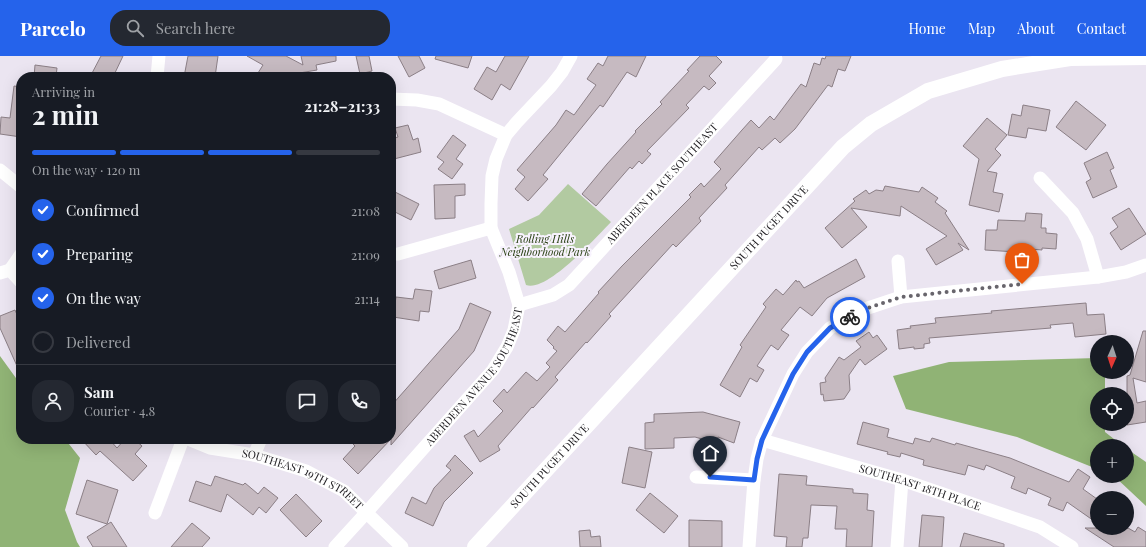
<!DOCTYPE html>
<html lang="en">
<head>
<meta charset="utf-8">
<style>
	:root { --surface:#171b24; --page:#242831; --text:#f1f3f6; --muted:#9ea1a6; --line:#363941; --accent:#2563eb }
	body { margin:0; font-family:"Playfair Display",serif; background:var(--page); color:var(--text); height:100vh; display:flex; flex-direction:column; font-size:15px; white-space:nowrap }
	* { box-sizing:border-box; margin:0 }
	p { font-size:13px; color:var(--muted) }
	.icon { flex:none; width:22px; height:22px; fill:none; stroke:currentColor; stroke-width:2; stroke-linecap:round; stroke-linejoin:round }
	.map { position:relative; flex:1; overflow:hidden }
	.panel { position:absolute; left:16px; top:16px; width:380px; height:372px; display:flex; flex-direction:column; background:var(--surface); border-radius:16px; box-shadow:0 4px 16px #0002 }
	.panel>* { flex:none }
	.needle { width:26px; rotate:183deg }
	.fabs { position:absolute; left:1090px; top:279px; display:grid; gap:8px }
	.fabs a { display:grid; place-items:center; width:44px; height:44px; border-radius:50%; background:var(--surface); box-shadow:0 4px 16px #0002; font-size:20px }
	.pin { position:absolute; display:grid; place-items:center; width:34px; height:34px; color:#fff; margin:-41px -17px; border-radius:50% 50% 50% 0; rotate:-45deg; box-shadow:0 0 4px #0007 }
	.pin .icon { rotate:45deg }
	.courier { position:absolute; display:grid; place-items:center; width:40px; height:40px; margin:-20px; border:3px solid #2563eb; border-radius:50%; background:#fff; color:#222; box-shadow:0 1px 5px #0007 }
	.summary em { font-style:normal; font-weight:700 }
	.summary div { display:flex; flex-direction:column-reverse }
	.summary { display:flex; align-items:center; justify-content:space-between; height:68px; padding:0 16px }
	h1 { font-size:26px; font-weight:700; line-height:30px }
	.bar { display:grid; grid-template-columns:repeat(4,1fr); gap:6px 4px; align-content:center; height:48px; padding:0 16px }
	.bar i { height:5px; border-radius:3px; background:var(--line) }
	.bar .on { background:var(--accent) }
	.bar p { grid-column:span 4 }
	.line { display:flex; align-items:center; gap:10px; padding:0 16px; border-top:1px solid var(--line) }
	.line div { flex:1 }
	.round { display:grid; place-items:center; flex:none; width:42px; height:42px; border-radius:16px; background:var(--page) }
	ol { padding:0 16px; list-style:none }
	li { display:flex; align-items:center; gap:12px; height:44px }
	li p { margin-inline-start:auto }
	li .icon { padding:4px; border-radius:50%; background:var(--accent); color:#fff; stroke-width:4 }
	li:last-child { color:var(--muted) }
	li i { width:22px; height:22px; border:2px solid var(--line); border-radius:50% }
	header { display:flex; align-items:center; gap:24px; box-sizing:border-box; height:56px; padding:0 20px; background:var(--accent); color:#fff }
	header strong { font-size:19px }
	nav { display:flex; gap:22px; margin-inline-start:auto; font-size:14px }
	.search { width:280px; height:36px; background:var(--page); display:flex; align-items:center; gap:10px; box-sizing:border-box; padding:0 14px; border-radius:16px; color:var(--muted); font-size:15px }
	.map>svg:first-child { display:block }
	.green { fill:#b2caa1 }
	.forest { fill:#90b375 }
	.building { fill:#c6bac1; stroke:#8b7f86 }
	.lines { fill:none; stroke-linecap:round; stroke-linejoin:round }
	.minor { stroke:#fff; stroke-width:13 }
	.tertiary { stroke:#fff; stroke-width:16 }
	.done { stroke:#68656c; stroke-width:4; stroke-dasharray:0 7.2 }
	.route { stroke:#2563eb; stroke-width:5 }
	.labels { text-anchor:middle; stroke-width:4; stroke-linejoin:round; paint-order:stroke }
	.street-label { font-size:11px; fill:#222024; stroke:#f8f3fe }
	.park-label { font-size:11px; font-style:italic; fill:#294014; stroke:#f8f3fe }
</style>
</head>
<body>
<header>
<strong>Parcelo</strong>
<div class="search"><svg class="icon" aria-label="search" viewBox="0 0 24 24"><circle cx="10" cy="10" r="6"/><path d="M15 15l6 6"/></svg>Search here</div>
<nav><a>Home</a><a>Map</a><a>About</a><a>Contact</a></nav>
</header>
<div class="map">
<svg width="1146" height="491" viewBox="0 0 1146 491">
	<rect width="100%" height="100%" fill="#ebe5f1"/>
	<path class="green" d="M568,128L611,166C597,180 547,237 526,229L509,173L539,159Z"/>
	<g class="forest">
		<path d="M0,300L21,329V383H65L80,402L65,454L77,486L80,491H0Z"/>
		<path d="M1097,302V316H1105V338H1097V368H1105V376L1123,390H1097V413L1017,381L906,353L893,320L949,306Z"/>
		<path d="M1127,393L1146,406V450L1114,420H1127Z"/>
	</g>
	<g class="building">
		<path d="M101,0H123L113,21H90Z"/>
		<path d="M188,0H218L215,21H184Z"/>
		<path d="M247,0H286L303,9L301,0H336V5L316,9L317,14L276,21H266L258,17L263,9Z"/>
		<path d="M356,0H369L372,15L360,18Z"/>
		<path d="M398,0H419L425,12L409,21Z"/>
		<path d="M436,0H472L468,12L435,3Z"/>
		<path d="M505,0H529L510,34L501,28L492,44L474,33L487,11L496,16Z"/>
		<path d="M608,0H646L636,21L627,16L603,51L600,49L543,119L548,123L528,145L515,133L525,121L517,114L556,69L566,54L574,59L596,29L587,23L598,7L603,10Z"/>
		<path d="M700,0H716L722,6L709,20L716,27L709,34L704,30L686,49L689,52L647,95L651,98L642,108L639,105L632,113L630,111L596,150L582,138L607,108L636,76L635,75L662,48L660,46L689,15L687,14Z"/>
		<path d="M826,0H851L845,15L838,13L832,31L828,29L795,73L780,87L775,82L762,94L759,91L725,129L727,132L699,162L701,165L676,191L673,188L609,258L611,260L587,287L586,286L555,321L558,324L533,352L532,351L498,390L500,394L480,406L464,380L474,374L478,381L503,355L493,345L504,333L507,337L526,316L537,325L550,311L546,307L557,295L553,292L554,291L547,284L558,270L565,276L599,237L598,236L622,210L691,141L689,139L701,127L704,131L721,113L714,106L742,74L751,64L759,72L770,60L774,64L801,28L806,31L814,7L820,9L822,2L825,3Z"/>
		<path d="M35,9L57,12L56,21H34Z"/>
		<path d="M14,30L21,31V81L0,78L1,61L10,62Z"/>
		<path d="M1076,45L1106,69L1086,94L1056,71Z"/>
		<path d="M1023,49L1050,54L1046,75L1028,72L1026,82L1008,79L1012,58L1021,60Z"/>
		<path d="M987,62L1007,79L995,93L1001,99L987,115L997,117L993,136L1003,138L999,156L969,149L979,103L963,90Z"/>
		<path d="M408,69L413,84L418,82L421,96L394,103L391,93V83L398,81L395,72Z"/>
		<path d="M453,79L466,89L456,103L463,108L452,123L438,113L444,106L437,101Z"/>
		<path d="M1107,96L1114,112L1110,114L1117,131L1093,142L1086,126L1091,123L1084,107Z"/>
		<path d="M465,128V139L455,140V162L435,163L434,129Z"/>
		<path d="M885,130L919,136L922,131L938,142L935,146L947,155L945,157L969,194L958,187L963,194L936,209L926,193L947,180L901,150L900,160L851,152L867,171L842,192L825,172L855,145L853,143L866,134L869,138L876,134L883,135Z"/>
		<path d="M391,134L419,148L411,164L391,154Z"/>
		<path d="M1129,152L1146,178L1121,194L1110,177L1118,171L1112,162Z"/>
		<path d="M1026,157L1042,158L1041,172H1046V177L1057,178L1056,193L1042,192V194L1018,192L1017,196L985,194L986,174H997L998,164L1025,165Z"/>
		<path d="M856,203L865,221L827,242L812,260L800,251L781,274L789,279L778,294L771,289L757,310L764,314L757,326L750,322L740,341L720,329L742,291L740,289L766,251L763,248L776,233L783,239L796,224L797,226L799,225L804,232Z"/>
		<path d="M471,204L476,222L439,233L434,215Z"/>
		<path d="M415,233L432,235L429,256L420,255L419,265L393,261L396,241L413,243Z"/>
		<path d="M470,247L491,256L474,295L391,389V350L459,273Z"/>
		<path d="M1086,247L1087,259L1104,258L1106,278L1075,281L1073,267L1050,269L1051,272L929,282L930,287L924,288V292L914,293V291L899,293L897,274L911,272L910,270L936,267L935,262L992,257L991,255Z"/>
		<path d="M15,254L21,268V319L0,272V260Z"/>
		<path d="M1143,275H1146V326L1133,322L1137,347L1146,345V366L1127,369V320L1130,319Z"/>
		<path d="M869,276L873,282L877,279L887,293L865,309L860,303L849,319L850,334L844,343L824,345L823,338L821,339L820,327L826,326L825,322L839,301L844,304L861,291L856,285Z"/>
		<path d="M703,356L740,366L734,387L718,381L716,387L695,381L674,382V392L645,393V367L654,366V358Z"/>
		<path d="M863,366L889,373L887,381L913,388L915,382L930,386L932,382L955,389L956,387L1010,402L1069,426L1078,413L1090,421L1083,433L1097,443V467L1067,446L1063,455L1048,449L1051,442L1028,432L1026,438L1011,432L1015,421L986,409L984,414L968,409L965,419L923,409L924,404L901,397L900,401L887,398L888,396L857,388Z"/>
		<path d="M81,383H109L117,392L125,383H134L142,390L135,398L147,410L133,425L100,395L96,399Z"/>
		<path d="M348,383H391L358,418L343,403L355,390Z"/>
		<path d="M629,391L652,396L645,432L622,427Z"/>
		<path d="M455,399L473,417L444,446L433,470L405,457L412,441L426,448L434,432L451,414L446,410Z"/>
		<path d="M779,418L807,420L806,429L853,433V437L868,438L867,454L874,455L872,491H846L847,473H835L837,450L811,449L808,482H803L802,491H786L787,481L774,480Z"/>
		<path d="M215,420L243,429L245,427L258,438L264,431L278,442L266,457L259,451L253,459L227,438L221,456L189,445L196,425L211,430Z"/>
		<path d="M87,424L118,434L107,468L76,458Z"/>
		<path d="M650,437L678,460L664,477L636,454Z"/>
		<path d="M296,438L322,465L306,481L280,454Z"/>
		<path d="M922,459L944,461L942,491H919Z"/>
		<path d="M689,464L722,465V491H689Z"/>
		<path d="M111,466L127,491H93L87,481Z"/>
		<path d="M192,467L210,482L202,491H171Z"/>
		<path d="M1138,471L1146,476V491H1114L1085,472H1128L1135,476Z"/>
		<path d="M590,474L591,481L600,480L601,491H580L579,475Z"/>
		<path d="M964,477L1004,488V491H960Z"/>
	</g>
	<g class="lines">
		<g class="minor">
			<path d="M157,21L159,0"/>
			<path d="M391,43L417,44L439,48L506,79"/>
			<path d="M0,114L21,131"/>
			<path d="M1040,122L1073,157L1087,183L1098,221"/>
			<path d="M398,198L491,172"/>
			<path d="M898,205L901,241"/>
			<path d="M10,214L21,198"/>
			<path d="M0,217L10,214L21,226"/>
			<path id="s1" d="M519,249L553,239L569,229L776,3"/>
			<path id="s2" d="M188,383L210,392L254,399L306,415L344,435L402,491"/>
			<path id="s3" d="M762,384L902,424L1040,471L1072,491"/>
			<path d="M254,399L261,383"/>
			<path d="M696,421L754,424"/>
			<path d="M155,457L183,383"/>
			<path id="s4" d="M335,491L366,457L493,314L507,291L514,274L519,249L509,216L491,172V148L492,120L496,103L506,79L517,66L551,30L562,16L571,0"/>
			<path d="M749,491L754,424L757,403L762,384L793,318L807,296L830,272L865,253L901,241L1098,221L1126,216L1146,209"/>
			<path d="M897,491L902,424"/>
		</g>
		<path class="tertiary" id="s5" d="M475,491L843,91L871,68L928,35L1002,13L1070,2L1146,1"/>
	</g>
	<g class="lines">
		<path class="done" d="M850,261L865,253L901,241L1022,228"/>
		<path class="route" d="M710,421L754,424L757,403L762,384L793,318L807,296L830,272L850,261"/>
	</g>
	<g class="labels">
		<g class="street-label">
			<text dy="4" stroke="none"><textPath href="#s1" startOffset="192">ABERDEEN PLACE SOUTHEAST</textPath></text>
			<text dy="4" stroke="none"><textPath href="#s5" startOffset="434">SOUTH PUGET DRIVE</textPath></text>
			<text dy="4" stroke="none"><textPath href="#s4" startOffset="222">ABERDEEN AVENUE SOUTHEAST</textPath></text>
			<text dy="4" stroke="none"><textPath href="#s5" startOffset="110">SOUTH PUGET DRIVE</textPath></text>
			<text dy="4" stroke="none"><textPath href="#s2" startOffset="123">SOUTHEAST 19TH STREET</textPath></text>
			<text dy="4" stroke="none"><textPath href="#s3" startOffset="165">SOUTHEAST 18TH PLACE</textPath></text>
		</g>
		<g class="park-label">
			<text x="545" y="187">Rolling Hills<tspan x="545" dy="13">Neighborhood Park</tspan></text>
		</g>
	</g>
</svg>
<div class="fabs">
<a><svg class="needle" viewBox="-14 -14 28 28"><path d="M0-13l5 13h-10z" fill="#e53935"/><path d="M0 13l5-13h-10z" fill="#9ea1a6"/></svg></a>
<a><svg class="icon" aria-label="locate" viewBox="0 0 24 24"><circle cx="12" cy="12" r="6"/><path d="M12 2v4M12 18v4M2 12h4M18 12h4"/></svg></a>
<a>+</a>
<a>−</a>
</div>
<div class="pin" style="left:1022px;top:228px;background:#ea580c"><svg class="icon" aria-label="bag" viewBox="0 0 24 24"><path d="M5 8h14l-1 12H6zM9 8a3 3 0 0 1 6 0"/></svg></div>
<div class="pin" style="left:710px;top:421px;background:#1f2937"><svg class="icon" aria-label="home" viewBox="0 0 24 24"><path d="M3 11l9-7 9 7M6 9v11h12V9"/></svg></div>
<div class="courier" style="left:850px;top:261px"><svg class="icon" aria-label="bike" viewBox="0 0 24 24"><circle cx="6" cy="16" r="4"/><circle cx="18" cy="16" r="4"/><path d="M6 16l4-8h5l3 8M10 8l3 8H6M13 5h3"/></svg></div>
<section class="panel">
<div class="summary"><div><h1>2 min</h1><p>Arriving in</p></div><em>21:28–21:33</em></div>
<div class="bar"><i class="on"></i><i class="on"></i><i class="on"></i><i></i><p>On the way · 120 m</p></div>
<ol>
<li><svg class="icon" aria-label="check" viewBox="0 0 24 24"><path d="M5 12l5 5 9-10"/></svg>Confirmed<p>21:08</p></li>
<li><svg class="icon" aria-label="check" viewBox="0 0 24 24"><path d="M5 12l5 5 9-10"/></svg>Preparing<p>21:09</p></li>
<li><svg class="icon" aria-label="check" viewBox="0 0 24 24"><path d="M5 12l5 5 9-10"/></svg>On the way<p>21:14</p></li>
<li><i></i>Delivered</li>
</ol>
<div class="line" style="height:72px"><a class="round"><svg class="icon" aria-label="person" viewBox="0 0 24 24"><circle cx="12" cy="8" r="4"/><path d="M4 21q1-7 8-7t8 7"/></svg></a><div><b>Sam</b><p>Courier · 4.8</p></div><a class="round"><svg class="icon" aria-label="chat" viewBox="0 0 24 24"><path d="M4 5h16v11H9l-5 4z"/></svg></a><a class="round"><svg class="icon" aria-label="phone" viewBox="0 0 24 24"><path d="M5 4h4l2 5-3 2q2 4 5 5l2-3 5 2v4C11 20 4 13 5 4z"/></svg></a></div>
</section>
</div>
</body>
</html>
